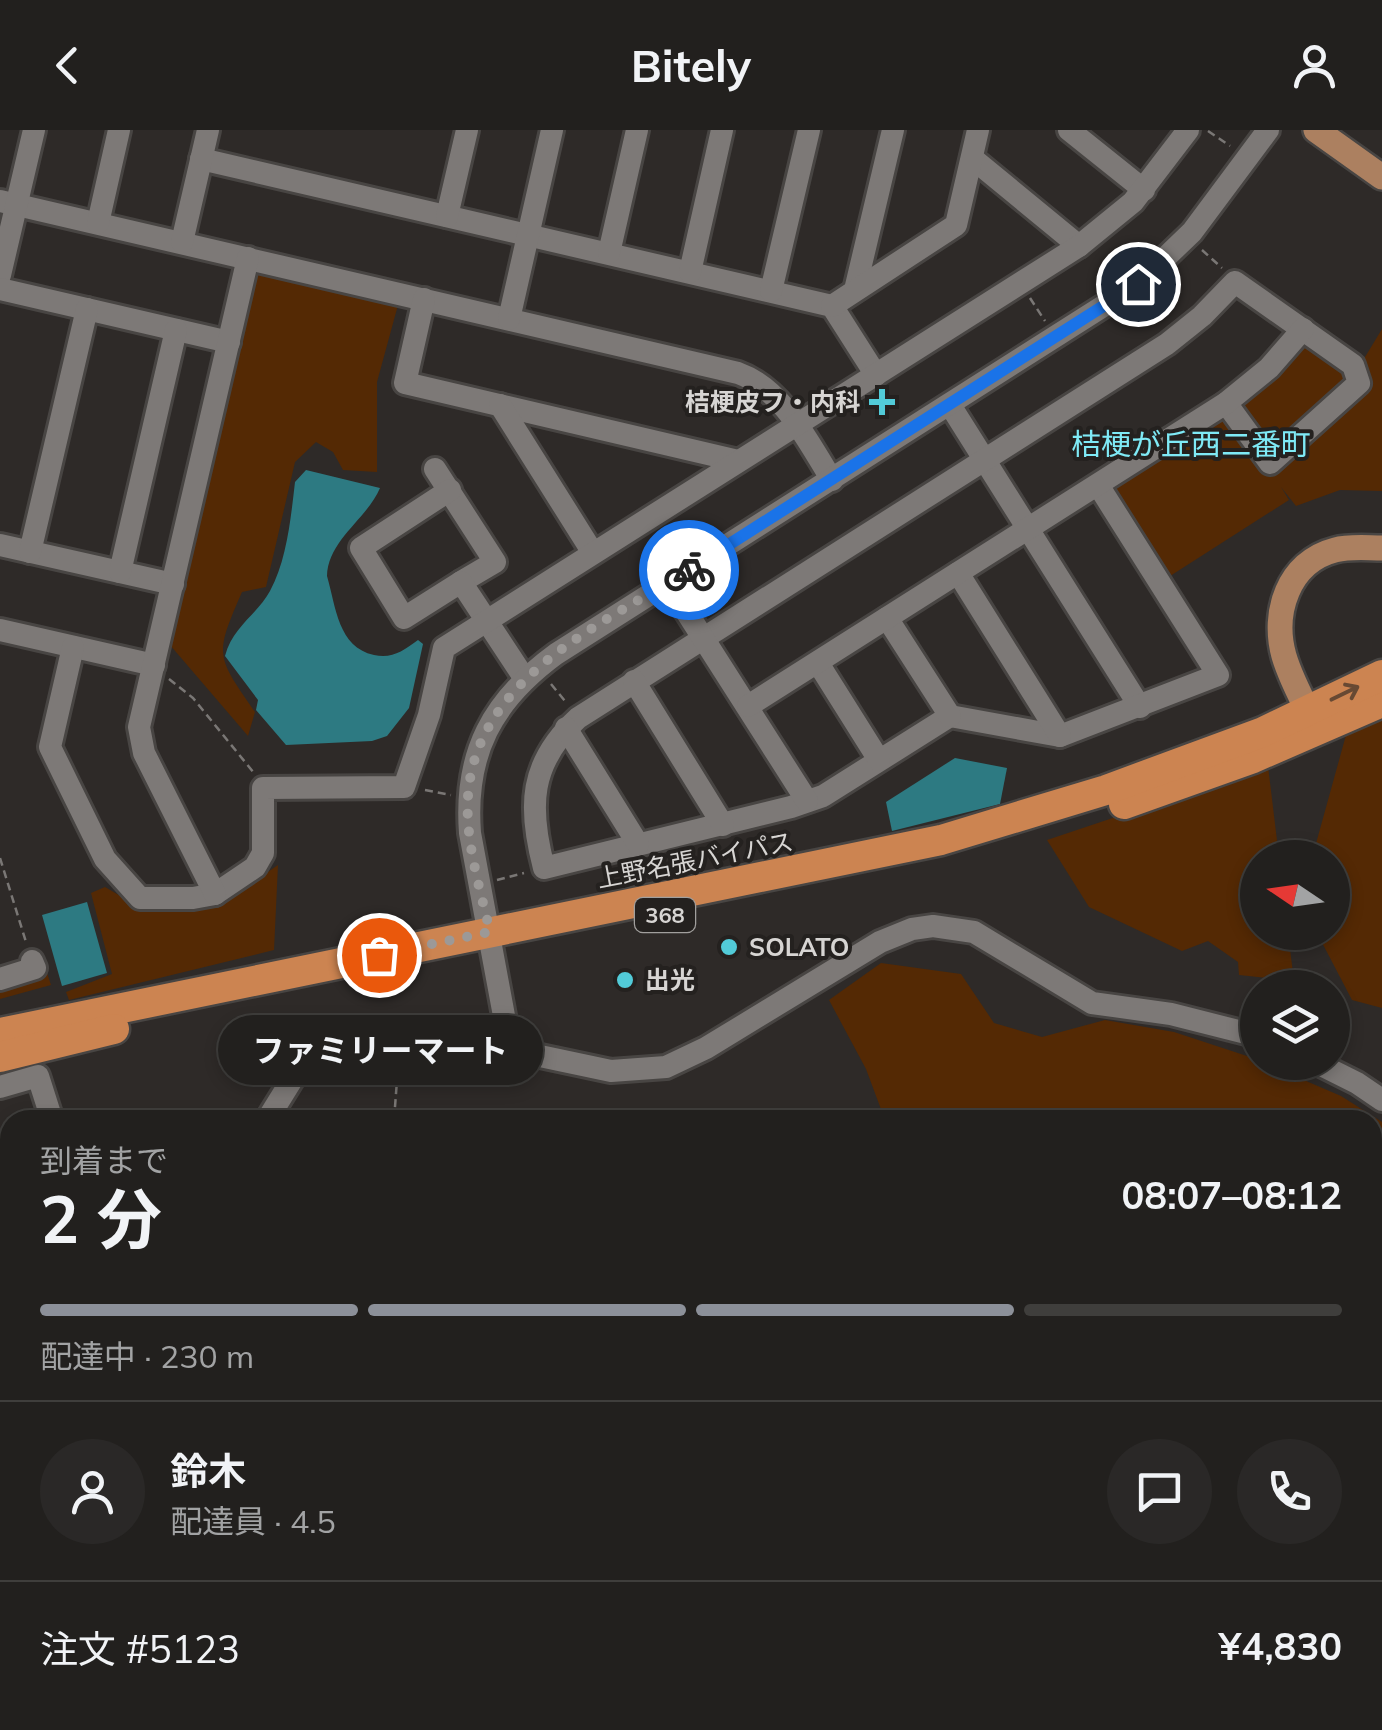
<!DOCTYPE html>
<html lang="ja">
<head>
<meta charset="utf-8">
<style>
	:root { --surface:#22201e; --page:#2a2827; --text:#f1f3f6; --muted:#a2a3a4; --line:#3f3e3c; --accent:#8c9099 }
	body { margin:0; font-family:Mulish,"Noto Sans JP",sans-serif; background:var(--page); color:var(--text); height:100vh; display:flex; flex-direction:column; font-size:38px; white-space:nowrap }
	* { box-sizing:border-box; margin:0 }
	p { font-size:32px; color:var(--muted) }
	.icon { flex:none; width:55px; height:55px; fill:none; stroke:currentColor; stroke-width:2; stroke-linecap:round; stroke-linejoin:round }
	.map { position:relative; flex:1; overflow:hidden }
	.side { position:absolute; left:0px; top:980px; width:1382px; height:620px; display:flex; flex-direction:column; background:var(--surface); border-radius:30px 30px 0 0; box-shadow:0 5px 15px #0003,0 0 0 2px var(--line) }
	.side>* { flex:none }
	.needle { width:65px; rotate:283deg }
	.controls { position:absolute; left:1240px; top:710px; display:grid; gap:20px }
	.controls a { display:grid; place-items:center; width:110px; height:110px; border-radius:50%; background:var(--surface); box-shadow:0 5px 15px #0003,0 0 0 2px var(--line); font-size:50px }
	.pin { position:absolute; display:grid; place-items:center; width:85px; height:85px; color:#fff; margin:-42px; border:5px solid #fff; border-radius:50%; box-shadow:0 2px 10px #0007 }
	.courier { position:absolute; display:grid; place-items:center; width:100px; height:100px; margin:-50px; border:8px solid #1a73e8; border-radius:50%; background:#fff; color:#222; box-shadow:0 2px 12px #0007 }
	.bubble { position:absolute; height:70px; border-radius:35px; background:var(--surface); box-shadow:0 5px 15px #0003,0 0 0 2px var(--line); font-size:32px; font-weight:700; line-height:70px; text-align:center }
	.headline em { font-style:normal; font-weight:700 }
	.headline div { display:flex; flex-direction:column-reverse }
	.headline { display:flex; align-items:center; justify-content:space-between; height:170px; padding:0 40px }
	h1 { font-size:65px; font-weight:700; line-height:75px }
	.bar { display:grid; grid-template-columns:repeat(4,1fr); gap:15px 10px; align-content:center; height:120px; padding:0 40px }
	.bar i { height:12px; border-radius:8px; background:var(--line) }
	.bar .on { background:var(--accent) }
	.bar p { grid-column:span 4 }
	.line { display:flex; align-items:center; gap:25px; padding:0 40px; border-top:2px solid var(--line) }
	.line div { flex:1 }
	.round { display:grid; place-items:center; flex:none; width:105px; height:105px; border-radius:52px; background:var(--page) }
	header { display:flex; justify-content:space-between; align-items:center; height:130px; padding:0 40px; background:var(--surface); font-size:45px; font-weight:700 }
	.map>svg:first-child { display:block }
	.green { fill:#542904 }
	.water { fill:#2d7a82 }
	.lines { fill:none; stroke-linecap:round; stroke-linejoin:round }
	.minor-casing { stroke:#484543; stroke-width:28 }
	.major-casing { stroke:#484543; stroke-width:30 }
	.highway-casing { stroke:#484543; stroke-width:35 }
	.path { stroke:#7a7775; stroke-width:2.5; stroke-dasharray:8 5; stroke-linecap:butt }
	.minor { stroke:#7d7977; stroke-width:22 }
	.major { stroke:#ac8060; stroke-width:25 }
	.highway { stroke:#cc8451; stroke-width:30 }
	.oneway { stroke:#674933 }
	.done { stroke:#9c9997; stroke-width:10; stroke-dasharray:0 18 }
	.route { stroke:#1a73e8; stroke-width:12 }
	.poi-dot { fill:#52cbd8; stroke:#24211f; stroke-width:4 }
	.labels { text-anchor:middle; stroke-width:8; stroke-linejoin:round; paint-order:stroke }
	.shield { fill:#24211f; stroke:#a19f9d; stroke-width:2.5 }
	.shield-label { font-size:22px; font-weight:bold; fill:#d7d5d3 }
	.poi-label { font-size:25px; font-weight:bold; fill:#d7d5d3; stroke:#24211f; text-anchor:start }
	.street-label { font-size:25px; fill:#d7d5d3; stroke:#24211f }
	.quarter-label { font-size:30px; fill:#7feaf6; stroke:#24211f }
</style>
</head>
<body>
<header><svg class="icon" aria-label="back" viewBox="0 0 24 24"><path d="M15 5l-7 7 7 7"/></svg>Bitely<svg class="icon" aria-label="person" viewBox="0 0 24 24"><circle cx="12" cy="8" r="4"/><path d="M4 21q1-7 8-7t8 7"/></svg></header>
<div class="map">
<svg width="1382" height="1600" viewBox="0 0 1382 1600">
	<rect width="100%" height="100%" fill="#2e2a28"/>
	<g class="green">
		<path d="M259,138L398,175L377,252V342L343,340L333,322L316,312L295,332L266,457L242,462C214,526 216,526 255,582L248,606L170,515Z"/>
		<path d="M1382,199V361L1340,360L1296,376L1281,357L1289,370L1167,448L1113,364L1114,354L1219,287L1232,290L1269,341L1362,232Z"/>
		<path d="M1299,214H1312L1348,239L1349,251L1279,318L1266,315L1240,280L1242,269Z"/>
		<path d="M1382,588V878L1352,870L1317,803L1332,802V728H1312L1346,605Z"/>
		<path d="M1268,636L1279,727L1258,728V802L1288,803L1294,851L1239,845L1238,832L1208,811L1182,821L1089,777L1047,710Z"/>
		<path d="M278,735L274,820L69,870L66,862L112,844L91,763L105,757L141,778L220,775Z"/>
		<path d="M881,833L961,844L994,893L1042,907L1105,890L1174,902L1253,928L1258,932L1264,933L1341,966L1382,992V1026L1373,1032L1372,990H885L866,939L829,870Z"/>
		<path d="M47,843L51,855L0,869V857Z"/>
		<path d="M1382,1312V1501L1373,1500L1372,1325Z"/>
		<path d="M1373,1502L1382,1504V1563L1373,1553Z"/>
		<path d="M38,1590H105L104,1600H37Z"/>
	</g>
	<g class="water">
		<path d="M306,340L380,358C367,389 328,410 327,446C336,477 338,517 374,525C392,529 403,521 418,510L423,514L409,578L387,606L372,611L286,615L256,580L258,570L225,526C233,496 257,485 270,461C287,430 291,386 295,352Z"/>
		<path d="M955,628L1007,638L1000,674L892,701L886,672Z"/>
		<path d="M87,772L107,843L62,856L42,785Z"/>
	</g>
	<g class="lines">
		<g class="minor-casing">
			<g id="minor">
				<path d="M1069,0L1144,60"/>
				<path d="M972,28L1079,116"/>
				<path d="M201,29L832,176L876,245"/>
				<path d="M0,71L738,243C783,259 808,312 832,350"/>
				<path d="M447,86L467,0"/>
				<path d="M98,93L119,0"/>
				<path d="M182,112L208,0"/>
				<path d="M609,123L637,0"/>
				<path d="M690,142L722,0"/>
				<path d="M0,145L34,0"/>
				<path d="M0,159L229,212"/>
				<path d="M855,160L893,0"/>
				<path d="M771,161L809,0"/>
				<path d="M424,169L405,253L738,331"/>
				<path d="M832,176L956,95L978,0"/>
				<path d="M509,189L552,0"/>
				<path d="M500,275L593,423"/>
				<path d="M950,275L1140,577"/>
				<path d="M435,339L495,432L461,452"/>
				<path d="M1098,355L1218,545L1060,606L950,586L823,666L791,677L544,738C528,677 529,633 578,588L1167,214L1202,186L1235,152L1353,235L1359,253L1270,333L1226,273"/>
				<path d="M450,360L361,418L404,488L461,452L525,549"/>
				<path d="M0,415L173,454"/>
				<path d="M30,422L87,179"/>
				<path d="M120,442L176,200"/>
				<path d="M958,443L1060,606"/>
				<path d="M668,453L807,671"/>
				<path d="M887,488L950,586"/>
				<path d="M0,500L154,535"/>
				<path d="M73,517L50,617L105,729L140,768H193L215,764L255,737L263,723V658L404,657L429,585L444,518L1079,116L1133,72L1188,0"/>
				<path d="M818,533L879,630"/>
				<path d="M634,551L723,695"/>
				<path d="M748,576L1226,273L1269,238L1303,199"/>
				<path d="M566,598L638,714"/>
				<path d="M215,764L144,623L139,597L248,128"/>
				<path d="M0,849L35,838L32,831"/>
				<path d="M510,918L470,703C464,623 492,571 556,524L1138,154L1192,102L1268,0"/>
				<path d="M1315,932L1357,953L1382,970"/>
				<path d="M0,957L38,946L52,990"/>
				<path d="M267,990L298,940L327,926L350,922L479,913L611,941L666,937L706,918L880,812L912,799L933,796L974,802L1092,873L1171,884L1258,906"/>
				<path d="M1372,1100L1382,1095"/>
				<path d="M0,1141L10,1126"/>
				<path d="M0,1236L10,1234"/>
				<path d="M0,1406L10,1359"/>
				<path d="M267,1600L301,1590"/>
				<path d="M404,1600L406,1590"/>
				<path d="M502,1600L503,1590"/>
				<path d="M600,1600L601,1590"/>
				<path d="M698,1600L699,1590"/>
				<path d="M795,1600L796,1590"/>
				<path d="M897,1600L898,1590"/>
				<path d="M999,1600L1001,1590"/>
				<path d="M1097,1600L1099,1590"/>
				<path d="M1195,1600L1196,1590"/>
				<path d="M1293,1600L1295,1590"/>
			</g>
		</g>
		<g class="major-casing">
			<g id="major">
				<path d="M1316,0L1382,47"/>
				<path d="M1316,597C1305,575 1291,550 1284,526C1272,483 1288,432 1335,420C1350,416 1367,418 1382,418"/>
			</g>
		</g>
		<g class="highway-casing">
			<g id="highway">
				<path d="M1124,674L1253,628L1382,572"/>
				<path d="M0,903L941,710L1106,660L1263,602L1382,545"/>
				<path d="M0,927L114,899"/>
			</g>
		</g>
		<g class="path">
			<path d="M1208,1L1230,16"/>
			<path d="M1202,120L1222,138"/>
			<path d="M1030,168L1045,191"/>
			<path d="M169,549L193,568L254,643"/>
			<path d="M551,554L565,571"/>
			<path d="M425,660L451,665"/>
			<path d="M0,728L26,812"/>
			<path d="M497,750L524,743"/>
			<path d="M394,990L398,937"/>
		</g>
		<use href="#minor" class="minor"/>
		<use href="#major" class="major"/>
		<use href="#highway" class="highway"/>
	</g>
	<defs><path id="oneway-shaft" d="M-6 0H5M1.5-3L5.5 0L1.5 3" fill="none" stroke-width="1.6" stroke-linecap="round" stroke-linejoin="round" transform="scale(2.5)"/></defs>
	<use class="oneway" href="#oneway-shaft" transform="translate(1345 563) rotate(-26)"/>
	<g class="lines">
		<path class="done" d="M379,825L490,802C480,758 465,711 468,666C476,548 601,495 689,440"/>
		<path class="route" d="M689,440L1138,154"/>
	</g>
	<g class="poi-dot">
		<path d="M877 257h10v10h10v10h-10v10h-10v-10h-10v-10h10z"/>
		<circle cx="729" cy="817" r="10"/>
		<circle cx="625" cy="850" r="10"/>
	</g>
	<g class="labels">
		<rect class="shield" x="635" y="768" width="60" height="34" rx="8"/>
		<g class="shield-label">
			<text x="665" y="793">368</text>
		</g>
		<g class="poi-label">
			<text x="860" y="281" text-anchor="end">桔梗皮フ・内科</text>
			<text x="749" y="826">SOLATO</text>
			<text x="645" y="859">出光</text>
		</g>
		<g class="street-label">
			<text transform="translate(695 730) rotate(-11)" y="9">上野名張バイパス</text>
		</g>
		<g class="quarter-label">
			<text x="1191" y="325">桔梗が丘西二番町</text>
		</g>
	</g>
</svg>
<div class="controls">
<a><svg class="needle" viewBox="-14 -14 28 28"><path d="M0-13l5 13h-10z" fill="#e53935"/><path d="M0 13l5-13h-10z" fill="#a2a3a4"/></svg></a>
<a><svg class="icon" aria-label="layers" viewBox="0 0 24 24"><path d="M12 4l9 5-9 5-9-5zM3 14l9 5 9-5"/></svg></a>
</div>
<div class="pin" style="left:379px;top:825px;background:#ea580c"><svg class="icon" aria-label="bag" viewBox="0 0 24 24"><path d="M5 8h14l-1 12H6zM9 8a3 3 0 0 1 6 0"/></svg></div>
<div class="pin" style="left:1138px;top:154px;background:#1f2937"><svg class="icon" aria-label="home" viewBox="0 0 24 24"><path d="M3 11l9-7 9 7M6 9v11h12V9"/></svg></div>
<div class="courier" style="left:689px;top:440px"><svg class="icon" aria-label="bike" viewBox="0 0 24 24"><circle cx="6" cy="16" r="4"/><circle cx="18" cy="16" r="4"/><path d="M6 16l4-8h5l3 8M10 8l3 8H6M13 5h3"/></svg></div>
<div class="bubble" style="left:218px;top:885px;width:325px">ファミリーマート</div>
<section class="side">
<div class="headline"><div><h1>2 分</h1><p>到着まで</p></div><em>08:07–08:12</em></div>
<div class="bar"><i class="on"></i><i class="on"></i><i class="on"></i><i></i><p>配達中 · 230 m</p></div>
<div class="line" style="height:180px"><a class="round"><svg class="icon" aria-label="person" viewBox="0 0 24 24"><circle cx="12" cy="8" r="4"/><path d="M4 21q1-7 8-7t8 7"/></svg></a><div><b>鈴木</b><p>配達員 · 4.5</p></div><a class="round"><svg class="icon" aria-label="chat" viewBox="0 0 24 24"><path d="M4 5h16v11H9l-5 4z"/></svg></a><a class="round"><svg class="icon" aria-label="phone" viewBox="0 0 24 24"><path d="M5 4h4l2 5-3 2q2 4 5 5l2-3 5 2v4C11 20 4 13 5 4z"/></svg></a></div>
<div class="line" style="height:130px"><div>注文 #5123</div><b>¥4,830</b></div>
</section>
</div>
</body>
</html>
